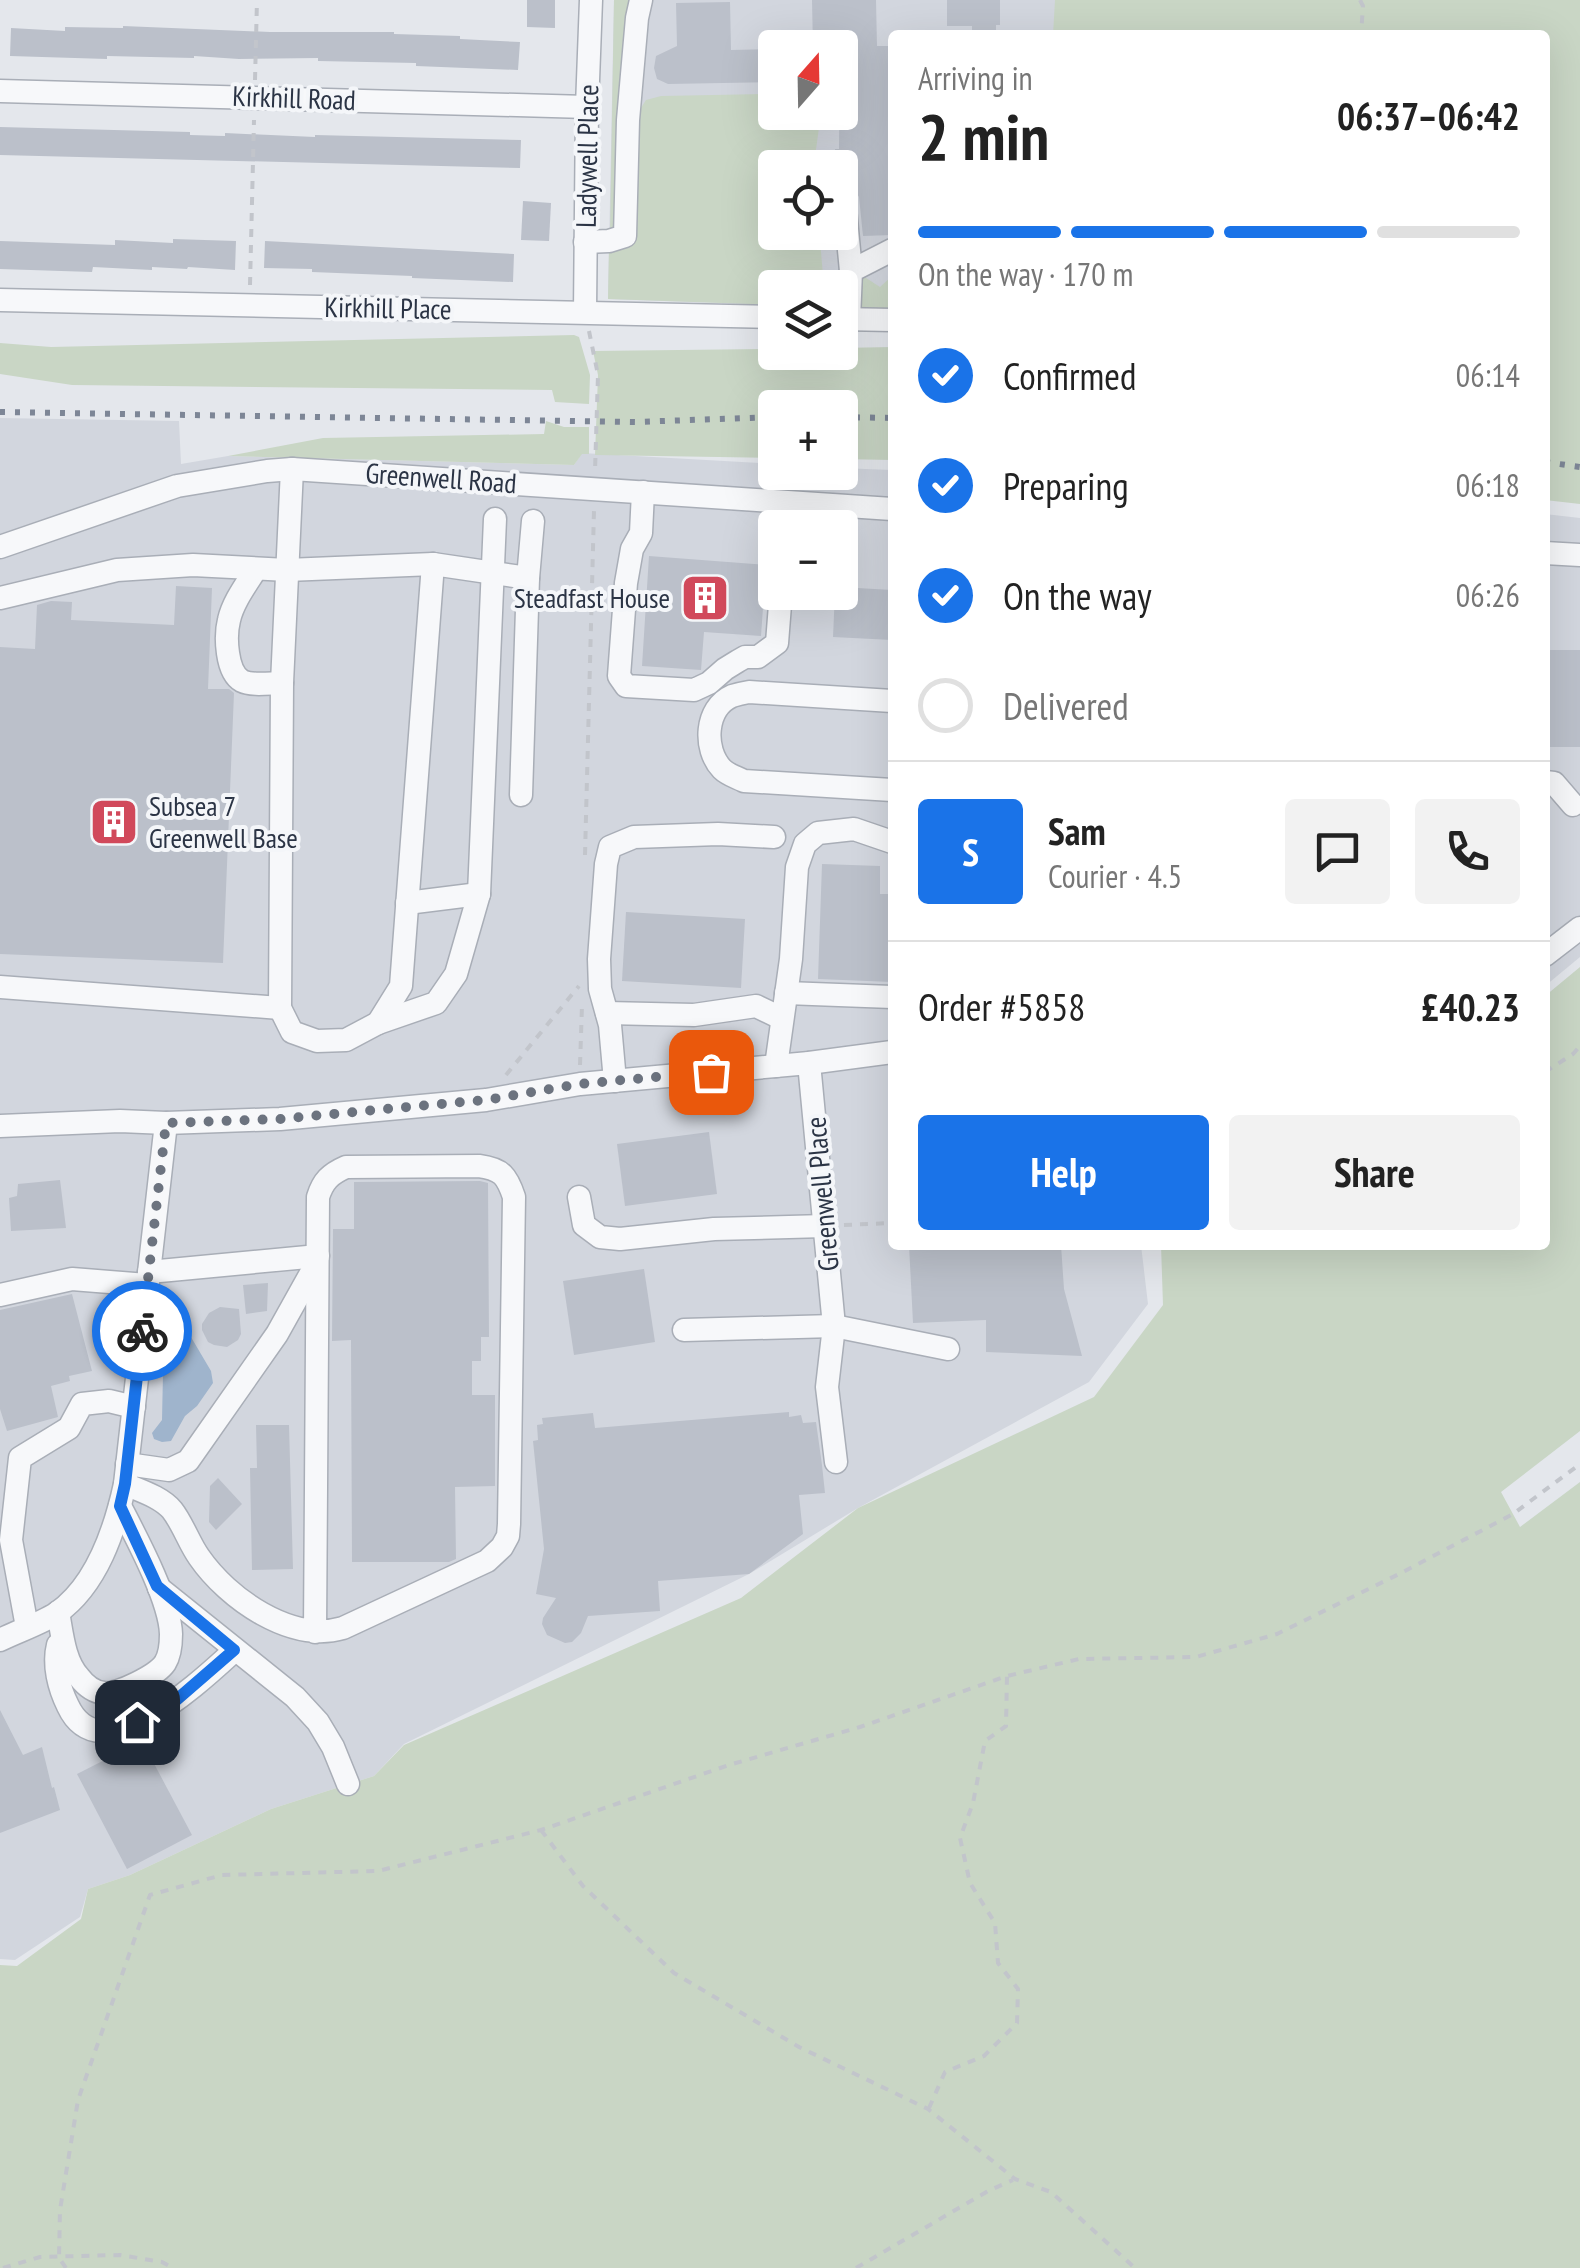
<!DOCTYPE html>
<html lang="en">
<head>
<meta charset="utf-8">
<style>
	:root { --surface:#fff; --page:#f2f2f2; --text:#222; --muted:#767676; --line:#e0e0e0; --accent:#1a73e8 }
	body { margin:0; font-family:"PT Sans Narrow",sans-serif; background:var(--page); color:var(--text); height:100vh; display:flex; flex-direction:column; font-size:38px; white-space:nowrap }
	* { box-sizing:border-box; margin:0 }
	p { font-size:32px; color:var(--muted) }
	.icon { flex:none; width:55px; height:55px; fill:none; stroke:currentColor; stroke-width:2; stroke-linecap:round; stroke-linejoin:round }
	.map { position:relative; flex:1; overflow:hidden }
	.sheet { position:absolute; left:888px; top:30px; width:662px; height:1220px; display:flex; flex-direction:column; background:var(--surface); border-radius:10px; box-shadow:0 10px 40px #0002 }
	.sheet>* { flex:none }
	.needle { width:65px; rotate:20deg }
	.fabs { position:absolute; left:758px; top:30px; display:grid; gap:20px }
	.fabs a { display:grid; place-items:center; width:100px; height:100px; border-radius:10px; background:var(--surface); box-shadow:0 10px 40px #0002; font-size:50px }
	.pin { position:absolute; display:grid; place-items:center; width:85px; height:85px; color:#fff; margin:-42px; border-radius:20px; box-shadow:0 5px 15px #0006 }
	.courier { position:absolute; display:grid; place-items:center; width:100px; height:100px; margin:-50px; border:8px solid #1a73e8; border-radius:50%; background:#fff; color:#222; box-shadow:0 2px 12px #0007 }
	.headline em { font-style:normal; font-weight:800 }
	.headline div { display:flex; flex-direction:column-reverse }
	.headline { display:flex; align-items:center; justify-content:space-between; height:170px; padding:0 30px }
	h1 { font-size:65px; font-weight:800; line-height:75px }
	.bar { display:grid; grid-template-columns:repeat(4,1fr); gap:15px 10px; align-content:center; height:120px; padding:0 30px }
	.bar i { height:12px; border-radius:8px; background:var(--line) }
	.bar .on { background:var(--accent) }
	.bar p { grid-column:span 4 }
	.line { display:flex; align-items:center; gap:25px; padding:0 30px; border-top:2px solid var(--line) }
	.line div { flex:1 }
	.round { display:grid; place-items:center; flex:none; width:105px; height:105px; border-radius:10px; background:var(--page) }
	ol { padding:0 30px; list-style:none }
	li { display:flex; align-items:center; gap:30px; height:110px }
	li p { margin-inline-start:auto }
	li .icon { padding:10px; border-radius:50%; background:var(--accent); color:#fff; stroke-width:4 }
	li:last-child { color:var(--muted) }
	li i { width:55px; height:55px; border:5px solid var(--line); border-radius:50% }
	.action { display:flex; gap:20px; margin-top:auto; padding:20px 30px }
	.action a { flex:1; height:115px; border-radius:10px; background:var(--accent); color:#fff; font-size:40px; font-weight:800; line-height:115px; text-align:center }
	.action a+a { background:var(--page); color:var(--text) }
	.map>svg:first-child { display:block }
	.built { fill:#d2d6de; fill-rule:evenodd }
	.green { fill:#c9d6c5 }
	.water { fill:#9fb4cc }
	.building { fill:#bbc0ca }
	.lines { fill:none; stroke-linecap:round; stroke-linejoin:round }
	.minor-casing { stroke:#a9aeb7; stroke-width:25 }
	.path { stroke:#c2c5cb; stroke-width:4; stroke-dasharray:8 8; stroke-linecap:butt }
	.minor { stroke:#f7f8fa; stroke-width:22 }
	.rail { stroke:#7d8696; stroke-width:6; stroke-dasharray:5 10; stroke-linecap:butt }
	.done { stroke:#6c737f; stroke-width:10; stroke-dasharray:0 18 }
	.route { stroke:#1a73e8; stroke-width:12 }
	.labels { text-anchor:middle; stroke-width:8; stroke-linejoin:round; paint-order:stroke }
	.street-label { font-size:28px; fill:#2b3445; stroke:#f4f6f9 }
	.poi-label { font-size:28px; fill:#2b3445; stroke:#f4f6f9; text-anchor:end }
</style>
</head>
<body>
<div class="map">
<svg width="1580" height="2268" viewBox="0 0 1580 2268">
	<rect width="100%" height="100%" fill="#e4e7ec"/>
	<g class="built">
		<path d="M614,0H1076L1077,35H892V309L840,288H775V305L608,299ZM775,48H840V112H775ZM775,168H840V232H775Z"/>
		<path d="M0,418L179,421L181,464L228,456L574,465L582,453L775,464V472H840V468L892,470V1245H1141L1148,1304L1089,1382L858,1508L749,1574L404,1744L374,1776L271,1809L130,1875L88,1889L80,1917L15,1960L0,1959ZM775,528H840V592H775Z"/>
		<path d="M1545,514L1580,518V957L1545,986Z"/>
	</g>
	<g class="green">
		<path d="M614,0H629L618,232L610,234Z"/>
		<path d="M1055,0H1580V504L1545,500V35H1053Z"/>
		<path d="M765,94L773,103L774,114L821,113L815,157L818,167L775,168V232L838,233V239L820,240L824,287L775,288V305L608,299L609,248L624,247L639,111L646,100L661,96Z"/>
		<path d="M863,276L880,287L892,276V309L855,308L858,288Z"/>
		<path d="M574,335L579,337L590,375L589,404L555,402L552,390L72,385L0,374V343L51,347Z"/>
		<path d="M892,347V460L840,459V408H775V458L595,455L598,375L593,351L775,349V352H840V348Z"/>
		<path d="M546,421L564,427H589V454H582L574,465L228,456L323,438L544,434Z"/>
		<path d="M1580,967V1431L1501,1492L1520,1527L1580,1482V2268H0V1965L17,1966L81,1919L88,1889L130,1875L271,1809L374,1776L404,1745L741,1598L858,1508L1094,1397L1163,1305L1161,1245H1545V996Z"/>
	</g>
	<path class="water" d="M178,1331L188,1332L211,1371L213,1383L197,1406L185,1416L171,1441L162,1442L154,1439L152,1433L162,1420L163,1373L170,1358Z"/>
	<g class="building">
		<path d="M527,0H555V28L527,27Z"/>
		<path d="M812,0H876L877,46H892V77H889L892,235L863,236L859,197L853,187V177H840V168H835V149H839L840,48H813Z"/>
		<path d="M947,0H1000V25H996V35H972V26H947Z"/>
		<path d="M730,2L731,50L775,49V82L668,84L657,79L654,68L656,56L677,46L676,3Z"/>
		<path d="M123,26L270,32H394V34L460,36V39L520,42L518,70L416,66V63L318,61V58L239,59L194,56V58L107,56V59L10,56L11,28L65,31V27L123,28Z"/>
		<path d="M0,127L190,132V135L225,136V133L315,137V135L521,140L520,168L0,155Z"/>
		<path d="M523,201L551,203L549,241L521,240Z"/>
		<path d="M173,239L236,241L235,270L188,267L187,269L152,267V270L93,267L92,272L0,269V241L115,245V240L173,243Z"/>
		<path d="M265,241L514,254L513,282L412,278V276L312,272V269L264,268Z"/>
		<path d="M649,556L766,565L761,636L704,632L701,670L642,666Z"/>
		<path d="M176,586L212,588L208,689H229L234,693L223,963L0,954V647L35,649L37,605L51,601L72,602L71,620L174,625Z"/>
		<path d="M840,587L892,590V640L833,637L835,592H840Z"/>
		<rect x="1547" y="650" width="33" height="97"/>
		<path d="M822,864L880,866V894H892V982L818,979Z"/>
		<path d="M626,912L745,919L741,988L622,981Z"/>
		<path d="M709,1132L717,1194L625,1206L617,1144Z"/>
		<path d="M60,1180L66,1228L11,1231L9,1198L17,1196L18,1184Z"/>
		<path d="M480,1181L488,1183L489,1337H481V1361H472V1395H495V1486L455,1487L456,1559L449,1562H352L351,1340L332,1341L333,1229H354V1182Z"/>
		<path d="M909,1245H1061L1064,1289L1082,1356L986,1352V1320L913,1323Z"/>
		<path d="M644,1269L655,1342L574,1355L563,1281Z"/>
		<path d="M268,1283L267,1311L246,1314L243,1285Z"/>
		<path d="M72,1294L92,1371L69,1376L70,1381L51,1386L58,1417L7,1431L0,1409V1310Z"/>
		<path d="M220,1307L239,1309L241,1334L238,1340L227,1347L214,1345L208,1342L202,1330V1324L209,1313Z"/>
		<path d="M789,1412V1417L801,1415L803,1423L816,1422L822,1465L825,1493L799,1495L803,1534L749,1574L658,1581L660,1611L588,1616L581,1633L572,1642L565,1643L547,1635L542,1624L543,1618L556,1598L536,1594L544,1549L533,1441L538,1440L537,1425L543,1424L542,1418L593,1413L595,1428Z"/>
		<path d="M256,1425H289L293,1569L252,1570L250,1468H257Z"/>
		<path d="M218,1478L242,1504L216,1530L209,1522L210,1486Z"/>
		<path d="M0,1710L23,1755L42,1747L52,1788L54,1787L60,1810L0,1833Z"/>
		<path d="M142,1741L192,1835L127,1869L77,1774Z"/>
	</g>
	<g class="lines">
		<g class="minor-casing">
			<g id="minor">
				<path d="M0,91L587,107"/>
				<path d="M844,198L851,271"/>
				<path d="M585,242L609,241L625,236L628,120L637,18L641,0"/>
				<path d="M0,300L775,317"/>
				<path d="M585,312L587,107L591,0"/>
				<path d="M840,319L892,320"/>
				<path d="M849,320L851,271L892,250"/>
				<path d="M292,469L282,683L280,1008L292,1032L317,1041L346,1040L378,1023L401,986L433,564"/>
				<path d="M643,492L641,533L632,549L626,583L619,676L626,686L694,690L709,683L725,669L738,661L745,657H758L777,643L781,592"/>
				<path d="M0,547L177,486L267,471L292,469L892,509"/>
				<path d="M1545,553L1580,555"/>
				<path d="M256,569C246,585 233,602 229,620C225,636 226,672 242,681C252,686 270,683 282,683"/>
				<path d="M0,598L117,570L193,565L287,570L433,564L528,578"/>
				<path d="M892,701L749,692C743,693 738,694 732,696C705,708 703,749 722,769C728,775 736,777 744,781L892,790"/>
				<path d="M1545,782L1554,783L1573,805"/>
				<path d="M521,795L528,578L533,521"/>
				<path d="M407,903L479,894"/>
				<path d="M1545,955L1580,928"/>
				<path d="M0,987L280,1008"/>
				<path d="M786,993L892,997"/>
				<path d="M607,1013L694,1015L756,1006L781,1018"/>
				<path d="M378,1023L436,1003L456,974L479,894L495,519"/>
				<path d="M809,1063L834,1326L827,1387L836,1462"/>
				<path d="M776,1066L791,959L797,867L805,844L818,833L854,829L892,842"/>
				<path d="M615,1081L610,1025L600,989L599,959L606,864L610,847L634,837L718,834L774,837"/>
				<path d="M0,1126L120,1121L166,1123L280,1119L486,1100L580,1084L809,1063L892,1052"/>
				<path d="M579,1197L584,1225L600,1237L620,1239L714,1229L825,1226"/>
				<path d="M149,1272L318,1256"/>
				<path d="M0,1295L72,1279L147,1285"/>
				<path d="M684,1330L834,1326L948,1349"/>
				<path d="M127,1464L169,1470L188,1461L277,1334L315,1266"/>
				<path d="M125,1484C141,1491 161,1497 172,1510C183,1524 189,1543 199,1557C228,1599 291,1643 343,1628L487,1561L502,1547L508,1536L509,1524L514,1197C507,1176 502,1169 479,1166L346,1167C330,1174 323,1181 318,1197L315,1632"/>
				<path d="M159,1588L295,1697L318,1722L333,1747L348,1784"/>
				<path d="M58,1612C62,1633 64,1661 79,1677C85,1685 94,1692 104,1693C118,1695 157,1675 165,1663C170,1655 171,1644 171,1634C170,1600 136,1537 120,1506"/>
				<path d="M27,1627L11,1540L20,1458L69,1428L82,1404L109,1401L134,1407"/>
				<path d="M0,1640C18,1631 40,1624 57,1613C97,1585 115,1530 125,1484L166,1123"/>
				<path d="M58,1645C53,1665 59,1688 68,1706C101,1777 203,1679 235,1650"/>
			</g>
		</g>
		<g class="path">
			<path d="M1360,0L1363,6L1361,35"/>
			<path d="M255,80L257,0"/>
			<path d="M250,285L254,120"/>
			<path d="M589,331L598,375L595,471"/>
			<path d="M585,855L594,510"/>
			<path d="M580,1065L582,1005"/>
			<path d="M1545,1072L1573,1054L1580,1046"/>
			<path d="M506,1075L579,986"/>
			<path d="M844,1225L892,1223"/>
			<path d="M541,1830L583,1886L674,1973L799,2047L928,2109L1015,2179L1051,2192L1135,2268"/>
			<path d="M929,2108L945,2072L984,2056L1017,2023L1018,1989L998,1963L995,1923L970,1883L960,1838L973,1803L985,1741L1006,1726L1007,1676"/>
			<path d="M3,2268L40,2257L120,2255L162,2262L173,2268"/>
			<path d="M66,2268L59,2258L60,2210L78,2100L150,1895L222,1875L378,1871L541,1830L729,1765L860,1727L1007,1676L1079,1659L1196,1657L1277,1634L1399,1574L1513,1514L1580,1464"/>
			<path d="M856,2268L988,2191L1013,2180"/>
		</g>
		<use href="#minor" class="minor"/>
		<g class="rail">
			<path d="M0,412L635,422L775,417"/>
			<path d="M840,417L892,418"/>
			<path d="M1545,462L1580,467"/>
		</g>
	</g>
	<g class="lines">
		<path class="done" d="M142,1331L166,1123L280,1119L418,1106L486,1100L580,1084L711,1072"/>
		<path class="route" d="M137,1722L174,1702L234,1650L157,1586L120,1506L125,1484L142,1331"/>
	</g>
	<defs>
		<g id="building-square" transform="scale(2.5)"><rect x="-9" y="-9" width="18" height="18" rx="4" fill="#d1495b" stroke="#f4f6f9"/><path d="M-4-6H4V6H1V3H-1V6H-4ZM-2.5-4.3h1.7v1.8h-1.7ZM.8-4.3h1.7v1.8H.8ZM-2.5-1h1.7V.8h-1.7ZM.8-1h1.7V.8H.8Z" fill="#fff"/></g>
	</defs>
	<g fill-rule="evenodd">
		<use href="#building-square" x="705" y="598"/>
		<use href="#building-square" x="114" y="822"/>
	</g>
	<g class="labels">
		<g class="street-label">
			<text transform="translate(294 98) rotate(2)" y="10">Kirkhill Road</text>
			<text transform="translate(587 156) rotate(-89)" y="10">Ladywell Place</text>
			<text transform="translate(388 308) rotate(1)" y="10">Kirkhill Place</text>
			<text transform="translate(441 478) rotate(4)" y="10">Greenwell Road</text>
			<text transform="translate(822 1194) rotate(-95)" y="10">Greenwell Place</text>
		</g>
		<g class="poi-label">
			<text x="670" y="608">Steadfast House</text>
			<text x="149" y="816" text-anchor="start">Subsea 7<tspan x="149" dy="32">Greenwell Base</tspan></text>
		</g>
	</g>
</svg>
<div class="fabs">
<a><svg class="needle" viewBox="-14 -14 28 28"><path d="M0-13l5 13h-10z" fill="#e53935"/><path d="M0 13l5-13h-10z" fill="#767676"/></svg></a>
<a><svg class="icon" aria-label="locate" viewBox="0 0 24 24"><circle cx="12" cy="12" r="6"/><path d="M12 2v4M12 18v4M2 12h4M18 12h4"/></svg></a>
<a><svg class="icon" aria-label="layers" viewBox="0 0 24 24"><path d="M12 4l9 5-9 5-9-5zM3 14l9 5 9-5"/></svg></a>
<a>+</a>
<a>−</a>
</div>
<div class="pin" style="left:711px;top:1072px;background:#ea580c"><svg class="icon" aria-label="bag" viewBox="0 0 24 24"><path d="M5 8h14l-1 12H6zM9 8a3 3 0 0 1 6 0"/></svg></div>
<div class="pin" style="left:137px;top:1722px;background:#1f2937"><svg class="icon" aria-label="home" viewBox="0 0 24 24"><path d="M3 11l9-7 9 7M6 9v11h12V9"/></svg></div>
<div class="courier" style="left:142px;top:1331px"><svg class="icon" aria-label="bike" viewBox="0 0 24 24"><circle cx="6" cy="16" r="4"/><circle cx="18" cy="16" r="4"/><path d="M6 16l4-8h5l3 8M10 8l3 8H6M13 5h3"/></svg></div>
<section class="sheet">
<div class="headline"><div><h1>2 min</h1><p>Arriving in</p></div><em>06:37–06:42</em></div>
<div class="bar"><i class="on"></i><i class="on"></i><i class="on"></i><i></i><p>On the way · 170 m</p></div>
<ol>
<li><svg class="icon" aria-label="check" viewBox="0 0 24 24"><path d="M5 12l5 5 9-10"/></svg>Confirmed<p>06:14</p></li>
<li><svg class="icon" aria-label="check" viewBox="0 0 24 24"><path d="M5 12l5 5 9-10"/></svg>Preparing<p>06:18</p></li>
<li><svg class="icon" aria-label="check" viewBox="0 0 24 24"><path d="M5 12l5 5 9-10"/></svg>On the way<p>06:26</p></li>
<li><i></i>Delivered</li>
</ol>
<div class="line" style="height:180px"><b class="round" style="background:var(--accent);color:#fff">S</b><div><b>Sam</b><p>Courier · 4.5</p></div><a class="round"><svg class="icon" aria-label="chat" viewBox="0 0 24 24"><path d="M4 5h16v11H9l-5 4z"/></svg></a><a class="round"><svg class="icon" aria-label="phone" viewBox="0 0 24 24"><path d="M5 4h4l2 5-3 2q2 4 5 5l2-3 5 2v4C11 20 4 13 5 4z"/></svg></a></div>
<div class="line" style="height:130px"><div>Order #5858</div><b>£40.23</b></div>
<div class="action"><a>Help</a><a>Share</a></div>
</section>
</div>
</body>
</html>
